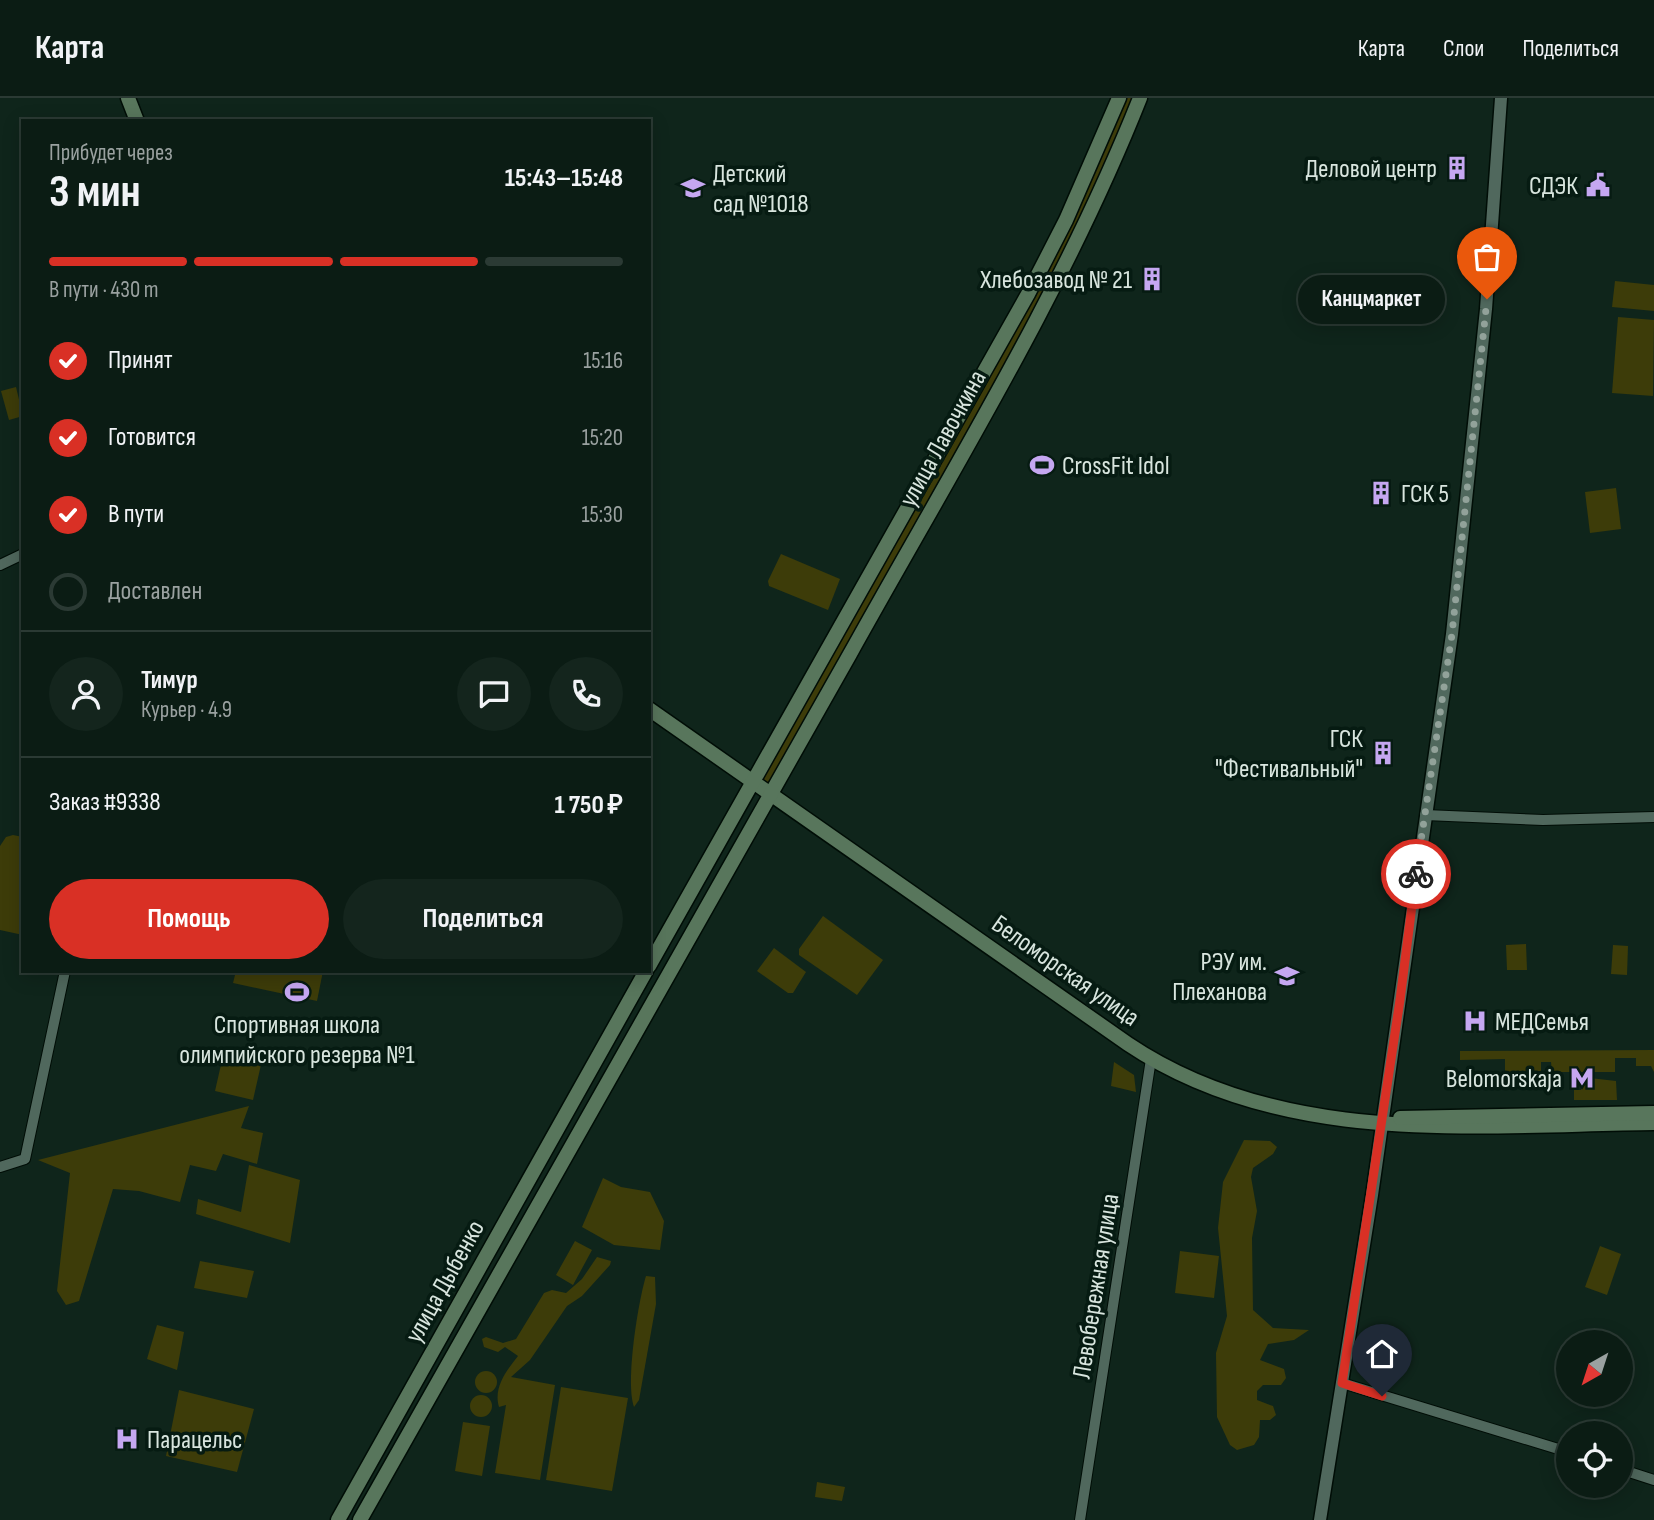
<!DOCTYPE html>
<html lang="ru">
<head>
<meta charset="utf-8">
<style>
	:root { --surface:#0b1c14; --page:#14251d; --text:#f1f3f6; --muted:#9aa1a0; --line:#2b3a34; --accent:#d93025 }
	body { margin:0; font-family:"Sofia Sans Condensed",sans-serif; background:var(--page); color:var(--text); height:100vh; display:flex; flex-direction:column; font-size:26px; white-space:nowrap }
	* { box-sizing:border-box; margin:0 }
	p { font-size:23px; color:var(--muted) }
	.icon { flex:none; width:38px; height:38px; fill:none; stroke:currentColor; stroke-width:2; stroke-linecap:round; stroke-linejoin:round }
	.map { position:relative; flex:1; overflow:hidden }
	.panel { position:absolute; left:21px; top:21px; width:630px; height:854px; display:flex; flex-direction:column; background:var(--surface); border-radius:0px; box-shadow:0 4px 18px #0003,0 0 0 2px var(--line) }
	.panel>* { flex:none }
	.needle { width:46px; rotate:219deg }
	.controls { position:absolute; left:1556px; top:1232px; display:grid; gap:14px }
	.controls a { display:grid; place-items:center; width:77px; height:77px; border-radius:50%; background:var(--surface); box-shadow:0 4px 18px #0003,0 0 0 2px var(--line); font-size:35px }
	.pin { position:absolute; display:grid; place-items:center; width:60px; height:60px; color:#fff; margin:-72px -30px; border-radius:50% 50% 50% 0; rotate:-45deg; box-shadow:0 0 7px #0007 }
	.pin .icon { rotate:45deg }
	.courier { position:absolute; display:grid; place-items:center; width:70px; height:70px; margin:-35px; border:5px solid #d93025; border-radius:50%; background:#fff; color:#222; box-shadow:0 2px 9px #0007 }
	.bubble { position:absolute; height:49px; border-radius:24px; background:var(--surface); box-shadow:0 4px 18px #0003,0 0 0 2px var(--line); font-size:23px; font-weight:700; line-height:49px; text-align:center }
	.headline em { font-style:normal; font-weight:700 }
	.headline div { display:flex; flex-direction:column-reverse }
	.headline { display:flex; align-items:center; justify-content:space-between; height:119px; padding:0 28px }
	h1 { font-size:46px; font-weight:700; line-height:52px }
	.bar { display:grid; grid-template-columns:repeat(4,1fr); gap:10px 7px; align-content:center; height:84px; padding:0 28px }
	.bar i { height:9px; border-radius:5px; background:var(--line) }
	.bar .selected { background:var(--accent) }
	.bar p { grid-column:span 4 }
	.line { display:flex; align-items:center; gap:18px; padding:0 28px; border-top:2px solid var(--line) }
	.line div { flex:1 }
	.round { display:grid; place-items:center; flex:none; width:74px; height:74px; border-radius:37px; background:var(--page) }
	ol { padding:0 28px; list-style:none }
	li { display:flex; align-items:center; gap:21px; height:77px }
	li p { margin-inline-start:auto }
	li .icon { padding:7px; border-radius:50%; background:var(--accent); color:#fff; stroke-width:4 }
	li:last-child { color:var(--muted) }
	li i { width:38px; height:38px; border:4px solid var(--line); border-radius:50% }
	.primary-button { display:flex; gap:14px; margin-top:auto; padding:14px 28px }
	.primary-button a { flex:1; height:80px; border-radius:42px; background:var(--accent); color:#fff; font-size:28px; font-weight:700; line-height:80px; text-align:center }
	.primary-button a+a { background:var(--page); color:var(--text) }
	header { display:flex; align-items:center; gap:42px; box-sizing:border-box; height:98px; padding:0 35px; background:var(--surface); border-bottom:2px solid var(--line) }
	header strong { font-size:33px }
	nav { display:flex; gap:38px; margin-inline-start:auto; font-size:24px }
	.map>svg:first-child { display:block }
	.green { fill:#3d3c09 }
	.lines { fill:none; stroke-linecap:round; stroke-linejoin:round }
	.minor-casing { stroke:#000d06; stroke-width:12 }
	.tertiary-casing { stroke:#000d06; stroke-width:15 }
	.secondary-casing { stroke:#000d06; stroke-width:17 }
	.minor { stroke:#50685d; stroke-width:10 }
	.tertiary { stroke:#50685d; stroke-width:12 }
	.secondary { stroke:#58765c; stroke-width:14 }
	.done { stroke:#92a29a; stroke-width:7; stroke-dasharray:0 12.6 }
	.route { stroke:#d93025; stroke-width:9 }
	.labels { text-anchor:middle; stroke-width:7; stroke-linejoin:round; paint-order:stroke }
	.poi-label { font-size:26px; fill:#d8e5de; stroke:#061b12; text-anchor:end }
	.street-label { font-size:26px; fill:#d8e5de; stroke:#061b12 }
</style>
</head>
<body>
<header>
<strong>Карта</strong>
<nav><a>Карта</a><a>Слои</a><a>Поделиться</a></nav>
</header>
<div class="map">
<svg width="1654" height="1422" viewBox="0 0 1654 1422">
	<rect width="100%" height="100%" fill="#0f251b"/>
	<g class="green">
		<path d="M1119,0H1140L1083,130L773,697L754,685L961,318Z"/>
		<path d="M1615,183L1654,187V213L1612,209Z"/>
		<path d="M1618,219L1654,222L1653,298L1612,295Z"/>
		<path d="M16,289L23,318L9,322L1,293Z"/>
		<path d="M1616,390L1621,431L1590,435L1585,394Z"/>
		<path d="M781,456L840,481L828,512L769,488L768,483Z"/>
		<path d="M13,737L23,739V837L0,832V748L6,739Z"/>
		<path d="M823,818L883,862L857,897L799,857V851Z"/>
		<path d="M1526,846L1527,872H1507L1506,847Z"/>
		<path d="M1613,847L1628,848L1627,877L1611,876Z"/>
		<path d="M774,850L806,874L793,895H788L757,873Z"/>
		<path d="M236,873H323L317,903L233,885Z"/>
		<path d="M225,949L263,958L253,1002L215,993Z"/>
		<path d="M1654,952V974L1651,968H1636V960H1615V974H1552L1551,964H1541V974L1548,975V982L1492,983V975L1505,974V961L1460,962V953Z"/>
		<path d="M1114,964L1134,977L1136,994L1111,988Z"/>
		<path d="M1581,979L1616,983L1617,1002H1574V992H1581Z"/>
		<path d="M249,1008L241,1030L263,1035L257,1066L223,1056L216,1073L190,1067L180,1104L139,1093L113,1091L79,1203L66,1207L57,1193L70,1075L38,1062Z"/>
		<path d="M1244,1042L1270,1043L1277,1049L1273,1056L1253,1070L1251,1079L1257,1113L1252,1140L1253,1212L1273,1230L1309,1232L1294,1242L1268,1246L1260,1262L1284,1271L1286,1280L1281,1287H1263L1257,1293V1302L1273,1308L1276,1317L1270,1322H1260L1259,1339L1254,1347L1237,1352L1230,1347L1217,1319L1216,1255L1227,1218L1218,1130L1223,1084Z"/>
		<path d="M249,1067L300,1082L290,1145L196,1116L198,1101L241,1114Z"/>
		<path d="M603,1080L621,1089L650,1094L664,1123L660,1152L614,1147L582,1129Z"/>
		<path d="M575,1143L592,1152L573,1187L556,1177Z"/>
		<path d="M1600,1148L1621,1156L1607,1197L1585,1189Z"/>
		<path d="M1180,1153L1219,1158L1214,1200L1175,1195Z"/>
		<path d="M597,1159L611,1163L610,1167L582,1198L567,1208L530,1262L511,1279L555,1287L540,1382L495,1375L506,1307L499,1309C493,1289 507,1272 518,1258L505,1249L498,1254L484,1249L482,1241L486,1239L503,1245L516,1241L544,1195L552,1192L566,1195L582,1181Z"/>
		<path d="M200,1163L254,1173L247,1200L194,1190Z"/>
		<path d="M646,1178L655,1179L656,1206L639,1302L634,1309C625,1285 638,1204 646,1178Z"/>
		<path d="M157,1227L184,1234L177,1272L147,1261Z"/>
		<circle cx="486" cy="1284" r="11"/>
		<path d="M561,1289L628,1300L612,1393L546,1382Z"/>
		<path d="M179,1292L254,1311L237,1374L166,1358Z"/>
		<circle cx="481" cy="1308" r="11"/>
		<path d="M463,1324L490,1328L482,1378L455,1373Z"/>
		<path d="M817,1384L845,1389L842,1403L815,1399Z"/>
	</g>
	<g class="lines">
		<g class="minor-casing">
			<g id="minor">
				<path d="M0,467L23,456"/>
				<path d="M1425,717L1543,722L1654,719"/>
				<path d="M0,1069L25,1061L65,873"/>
				<path d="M1342,1285L1568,1354"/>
				<path d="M1620,1371L1654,1382"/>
				<path d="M1080,1422L1151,961"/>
			</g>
		</g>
		<g class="tertiary-casing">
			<path id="tertiary" d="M1320,1422L1372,1097L1452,536L1486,211L1501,0"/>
		</g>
		<g class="secondary-casing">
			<g id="secondary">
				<path d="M128,0L137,23"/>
				<path d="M649,611L1128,946C1283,1050 1477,1027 1654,1025"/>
				<path d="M649,868L1028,196L1066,122L1119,0"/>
				<path d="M1400,1020L1654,1015"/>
				<path d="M338,1422L646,873"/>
				<path d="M360,1422C524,1134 688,846 850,556C951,374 1063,194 1140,0"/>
			</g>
		</g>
		<use href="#minor" class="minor"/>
		<use href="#tertiary" class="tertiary"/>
		<use href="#secondary" class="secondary"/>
	</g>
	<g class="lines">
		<path class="done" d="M1416,776L1452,536L1487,201"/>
		<path class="route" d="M1382,1298L1342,1285L1400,902L1416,776"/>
	</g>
	<defs>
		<g id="building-bare" transform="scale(1.89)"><path d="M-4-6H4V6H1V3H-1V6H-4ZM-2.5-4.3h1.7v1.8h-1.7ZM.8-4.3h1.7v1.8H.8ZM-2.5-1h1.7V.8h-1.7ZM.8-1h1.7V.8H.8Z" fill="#c5a7f1" stroke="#061b12" stroke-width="2.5" paint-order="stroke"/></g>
		<g id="civic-bare" transform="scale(1.89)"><path d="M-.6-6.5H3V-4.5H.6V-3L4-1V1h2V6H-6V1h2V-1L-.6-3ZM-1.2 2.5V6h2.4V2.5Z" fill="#c5a7f1" stroke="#061b12" stroke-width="2.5" paint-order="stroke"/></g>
		<g id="school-bare" transform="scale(1.89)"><path d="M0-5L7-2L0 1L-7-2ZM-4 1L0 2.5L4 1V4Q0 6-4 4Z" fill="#c5a7f1" stroke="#061b12" stroke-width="2.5" paint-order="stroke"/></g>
		<g id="stadium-bare" transform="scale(1.89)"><path d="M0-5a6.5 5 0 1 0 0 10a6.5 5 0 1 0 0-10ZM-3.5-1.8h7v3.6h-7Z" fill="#c5a7f1" stroke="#061b12" stroke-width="2.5" paint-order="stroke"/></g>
		<g id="university-bare" transform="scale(1.89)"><path d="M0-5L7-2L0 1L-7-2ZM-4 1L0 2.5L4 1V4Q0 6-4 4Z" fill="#c5a7f1" stroke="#061b12" stroke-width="2.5" paint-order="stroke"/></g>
		<g id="hospital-bare" transform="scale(1.89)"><path d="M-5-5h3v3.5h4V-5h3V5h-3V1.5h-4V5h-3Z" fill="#c5a7f1" stroke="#061b12" stroke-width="2.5" paint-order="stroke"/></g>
		<g id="metro-bare" transform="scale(1.89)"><path d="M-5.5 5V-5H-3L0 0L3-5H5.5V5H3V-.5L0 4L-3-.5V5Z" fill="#c5a7f1" stroke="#061b12" stroke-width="2.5" paint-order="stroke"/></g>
	</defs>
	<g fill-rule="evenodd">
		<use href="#building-bare" x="1457" y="70"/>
		<use href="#civic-bare" x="1598" y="87"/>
		<use href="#school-bare" x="693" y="90"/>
		<use href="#building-bare" x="1152" y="181"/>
		<use href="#stadium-bare" x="1042" y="367"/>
		<use href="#building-bare" x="1381" y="395"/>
		<use href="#building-bare" x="1383" y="655"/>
		<use href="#university-bare" x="1287" y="878"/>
		<use href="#stadium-bare" x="297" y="894"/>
		<use href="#hospital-bare" x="1475" y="923"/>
		<use href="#metro-bare" x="1582" y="980"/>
		<use href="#hospital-bare" x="127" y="1341"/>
	</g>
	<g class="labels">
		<g class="poi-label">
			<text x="1437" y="79">Деловой центр</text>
			<text x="713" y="84" text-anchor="start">Детский<tspan x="713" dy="30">сад №1018</tspan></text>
			<text x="1578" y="96">СДЭК</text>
			<text x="1132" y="190">Хлебозавод № 21</text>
			<text x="1062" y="376" text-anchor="start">CrossFit Idol</text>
			<text x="1401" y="404" text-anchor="start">ГСК 5</text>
			<text x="1363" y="649">ГСК<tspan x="1363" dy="30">"Фестивальный"</tspan></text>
			<text x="1267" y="872">РЭУ им.<tspan x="1267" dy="30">Плеханова</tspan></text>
			<text x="1495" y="932" text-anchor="start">МЕДСемья</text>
			<text x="297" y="935" text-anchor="middle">Спортивная школа<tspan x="297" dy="30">олимпийского резерва №1</tspan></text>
			<text x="1562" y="989">Belomorskaja</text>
			<text x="147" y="1350" text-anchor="start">Парацельс</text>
		</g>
		<g class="street-label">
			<text transform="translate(942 340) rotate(-61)" y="9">улица Лавочкина</text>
			<text transform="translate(1066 872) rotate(35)" y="9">Беломорская улица</text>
			<text transform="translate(444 1183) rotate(-61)" y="9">улица Дыбенко</text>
			<text transform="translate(1095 1188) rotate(-81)" y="9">Левобережная улица</text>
		</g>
	</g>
</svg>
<div class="controls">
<a><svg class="needle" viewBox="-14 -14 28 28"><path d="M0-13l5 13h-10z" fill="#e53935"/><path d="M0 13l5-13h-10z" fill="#9aa1a0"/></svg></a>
<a><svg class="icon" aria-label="locate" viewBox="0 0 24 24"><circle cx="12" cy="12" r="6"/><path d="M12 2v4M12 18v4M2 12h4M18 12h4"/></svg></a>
</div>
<div class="pin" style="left:1487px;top:201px;background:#ea580c"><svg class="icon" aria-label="bag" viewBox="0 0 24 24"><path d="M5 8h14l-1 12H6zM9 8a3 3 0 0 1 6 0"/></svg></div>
<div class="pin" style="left:1382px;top:1298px;background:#1f2937"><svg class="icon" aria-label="home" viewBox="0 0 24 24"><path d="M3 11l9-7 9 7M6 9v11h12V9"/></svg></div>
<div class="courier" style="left:1416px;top:776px"><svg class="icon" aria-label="bike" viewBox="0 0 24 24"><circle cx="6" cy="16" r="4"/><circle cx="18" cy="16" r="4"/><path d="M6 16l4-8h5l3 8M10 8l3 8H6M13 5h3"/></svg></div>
<div class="bubble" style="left:1298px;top:177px;width:147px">Канцмаркет</div>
<section class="panel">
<div class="headline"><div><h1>3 мин</h1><p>Прибудет через</p></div><em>15:43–15:48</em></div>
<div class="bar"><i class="selected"></i><i class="selected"></i><i class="selected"></i><i></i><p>В пути · 430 m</p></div>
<ol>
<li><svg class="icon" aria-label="check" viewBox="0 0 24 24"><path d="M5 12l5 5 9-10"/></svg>Принят<p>15:16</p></li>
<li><svg class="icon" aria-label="check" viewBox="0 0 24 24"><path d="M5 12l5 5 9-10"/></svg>Готовится<p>15:20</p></li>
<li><svg class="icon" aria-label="check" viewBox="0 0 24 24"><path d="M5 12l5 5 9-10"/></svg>В пути<p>15:30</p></li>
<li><i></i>Доставлен</li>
</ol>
<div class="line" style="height:126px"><a class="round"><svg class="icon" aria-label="person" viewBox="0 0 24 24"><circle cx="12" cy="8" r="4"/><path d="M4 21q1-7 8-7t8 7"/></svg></a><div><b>Тимур</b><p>Курьер · 4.9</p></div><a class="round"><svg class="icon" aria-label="chat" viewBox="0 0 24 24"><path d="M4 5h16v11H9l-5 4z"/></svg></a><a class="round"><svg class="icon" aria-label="phone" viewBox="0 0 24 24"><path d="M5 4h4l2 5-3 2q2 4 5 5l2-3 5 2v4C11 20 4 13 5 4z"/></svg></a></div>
<div class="line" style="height:91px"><div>Заказ #9338</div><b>1 750 ₽</b></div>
<div class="primary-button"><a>Помощь</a><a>Поделиться</a></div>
</section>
</div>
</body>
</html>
